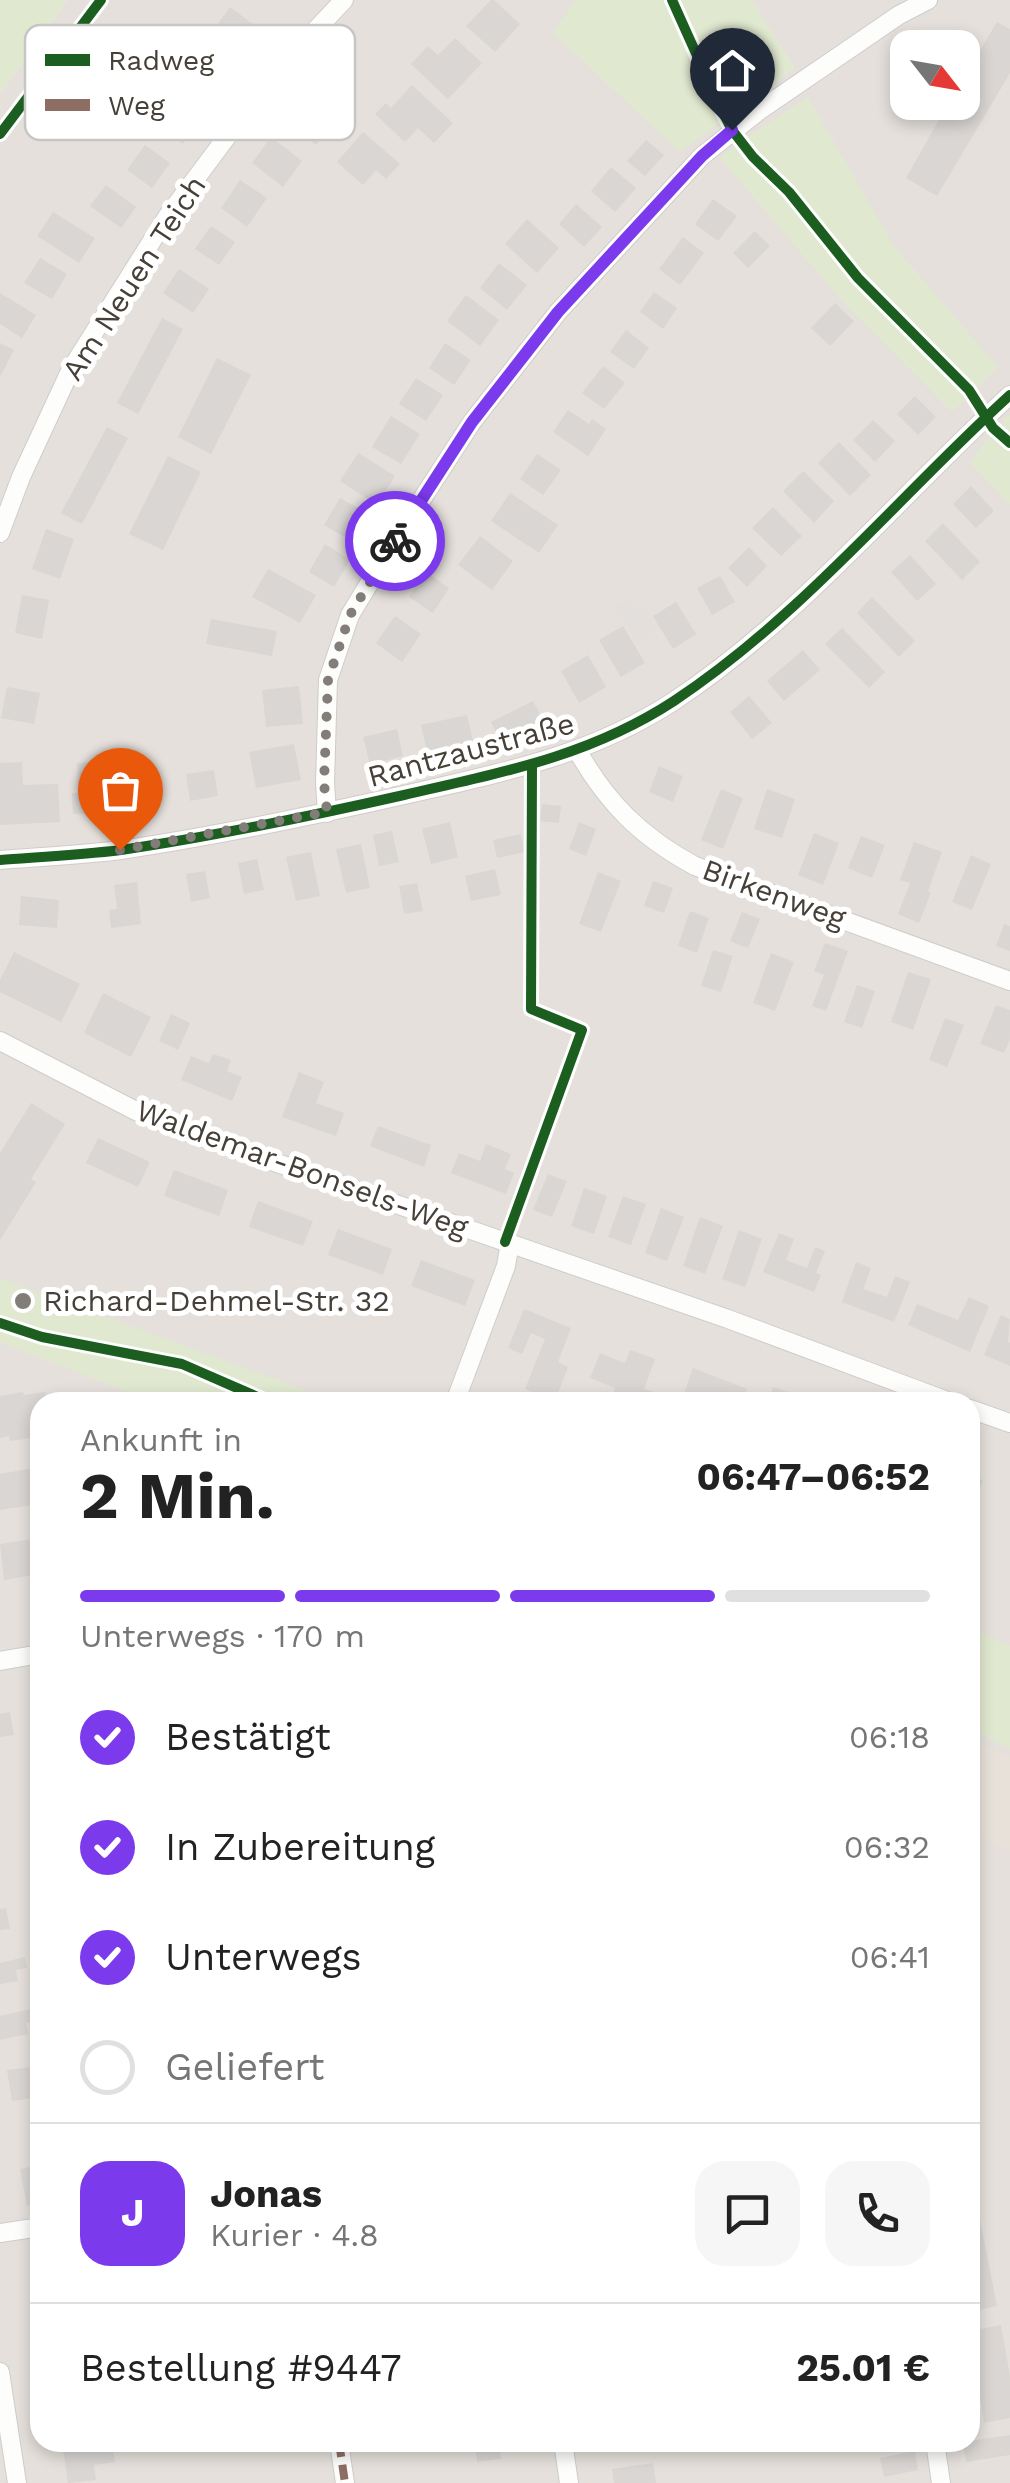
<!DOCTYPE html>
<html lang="de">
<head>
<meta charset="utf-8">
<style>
	:root { --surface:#fff; --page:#f6f6f6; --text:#222; --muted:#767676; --line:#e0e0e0; --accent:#7c3aed }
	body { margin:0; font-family:"Work Sans",sans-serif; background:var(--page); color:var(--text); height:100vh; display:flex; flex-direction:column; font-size:38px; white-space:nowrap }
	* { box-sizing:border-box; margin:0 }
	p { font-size:32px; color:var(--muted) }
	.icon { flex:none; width:55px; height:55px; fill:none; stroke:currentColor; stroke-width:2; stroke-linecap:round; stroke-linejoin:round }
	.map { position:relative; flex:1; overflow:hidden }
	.panel { position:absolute; left:30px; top:1392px; width:950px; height:1060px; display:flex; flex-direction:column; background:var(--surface); border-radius:30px; box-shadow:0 5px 15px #0003 }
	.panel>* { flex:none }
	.needle { width:65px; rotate:121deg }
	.buttons { position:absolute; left:890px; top:30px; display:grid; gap:20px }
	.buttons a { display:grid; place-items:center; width:90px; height:90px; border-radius:20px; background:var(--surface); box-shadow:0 5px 15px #0003; font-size:50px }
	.pin { position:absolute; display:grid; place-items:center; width:85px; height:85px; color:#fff; margin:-102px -42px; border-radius:50% 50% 50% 0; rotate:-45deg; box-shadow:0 0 10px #0007 }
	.pin .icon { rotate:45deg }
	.courier { position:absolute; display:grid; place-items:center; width:100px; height:100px; margin:-50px; border:8px solid #7c3aed; border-radius:50%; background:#fff; color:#222; box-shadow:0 2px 12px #0007 }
	.head em { font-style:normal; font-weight:700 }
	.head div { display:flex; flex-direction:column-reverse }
	.head { display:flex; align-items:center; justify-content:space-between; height:170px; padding:0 50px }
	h1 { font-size:65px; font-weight:700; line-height:75px }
	.bar { display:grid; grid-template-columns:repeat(4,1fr); gap:15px 10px; align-content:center; height:120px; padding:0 50px }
	.bar i { height:12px; border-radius:8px; background:var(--line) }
	.bar .on { background:var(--accent) }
	.bar p { grid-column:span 4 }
	.line { display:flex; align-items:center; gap:25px; padding:0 50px; border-top:2px solid var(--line) }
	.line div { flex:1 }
	.round { display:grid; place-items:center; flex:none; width:105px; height:105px; border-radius:30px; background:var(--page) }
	ol { padding:0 50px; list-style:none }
	li { display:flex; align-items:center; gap:30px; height:110px }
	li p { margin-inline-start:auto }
	li .icon { padding:10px; border-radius:50%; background:var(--accent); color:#fff; stroke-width:4 }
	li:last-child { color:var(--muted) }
	li i { width:55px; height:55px; border:5px solid var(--line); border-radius:50% }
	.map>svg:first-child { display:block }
	.residential { fill:#e5e0db; fill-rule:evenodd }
	.industrial { fill:#e3dfdd }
	.education { fill:#e7e1d9 }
	.green { fill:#e1e8d0 }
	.building { fill:#d9d6d4 }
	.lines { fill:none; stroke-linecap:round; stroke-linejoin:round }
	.street-casing { stroke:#cfcdca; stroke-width:20 }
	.street { stroke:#fdfdfc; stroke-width:18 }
	.quiet { stroke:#8d6e63; stroke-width:8; stroke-dasharray:15 8; stroke-linecap:butt }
	.cycleway-casing { stroke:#fff; stroke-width:16 }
	.cycleway { stroke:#1b5e20; stroke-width:10 }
	.done { stroke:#827d78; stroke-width:10; stroke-dasharray:0 18 }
	.route { stroke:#7c3aed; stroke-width:12 }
	.poi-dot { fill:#827d78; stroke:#fff; stroke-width:4 }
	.labels { text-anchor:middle; stroke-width:10; stroke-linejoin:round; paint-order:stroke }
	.street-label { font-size:30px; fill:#474039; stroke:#fff }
	.poi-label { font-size:30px; fill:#474039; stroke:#fff; text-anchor:start }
	.key { fill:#fff; stroke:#c8c6c4; stroke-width:2.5 }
	.key-label { font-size:28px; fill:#474039 }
</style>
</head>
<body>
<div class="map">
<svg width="1010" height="2483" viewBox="0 0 1010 2483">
	<rect width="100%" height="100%" fill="#f1efed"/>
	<path class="residential" d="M68,0H1010V2483H0V94ZM908,48H962V102H908ZM40,1402H970V2442H40Z"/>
	<path class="industrial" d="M625,602L631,612L641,605L656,631L639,643L615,608Z"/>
	<path class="education" d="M970,1740L1010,1757V1850L970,1829Z"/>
	<g class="green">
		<path d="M0,0H68L0,94Z"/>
		<path d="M576,0H752L795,68L680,152L553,33Z"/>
		<path d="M808,97L893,245L998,367L952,412L843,302L720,158L741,141Z"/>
		<path d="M1010,414V505L970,463L998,424Z"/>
		<path d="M0,1278L338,1402H153L0,1342Z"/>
		<path d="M970,1628L1010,1646V1749L970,1728Z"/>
	</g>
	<g class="building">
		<path d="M491,0H494L520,24L495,52L466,26Z"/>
		<path d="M230,7L253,24L235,48L212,32Z"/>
		<path d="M997,22L1010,29V73L937,196L906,178L949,102H962V80Z"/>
		<path d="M455,38L482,63L448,99L411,64L428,46L438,55Z"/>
		<path d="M412,85L453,123L434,143L418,128L405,142L375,114L386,103L391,108Z"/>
		<path d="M164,96L199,122L183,144L148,118Z"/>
		<path d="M309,96L337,119L316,145L287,122Z"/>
		<path d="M363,132L400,164L386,179L376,170L363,185L337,162Z"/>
		<path d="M271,137L302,161L283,187L252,163Z"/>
		<path d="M646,140L664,155L645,176L627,161Z"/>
		<path d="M145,145L170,163L152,188L127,170Z"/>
		<path d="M611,167L636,188L615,212L591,191Z"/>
		<path d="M240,180L267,198L247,227L221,208Z"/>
		<path d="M106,185L136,207L121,228L90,206Z"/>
		<path d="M713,199L737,216L718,241L695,224Z"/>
		<path d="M576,204L602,227L584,247L559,224Z"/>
		<path d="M53,212L95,238L79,263L37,236Z"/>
		<path d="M527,219L559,248L537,273L505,244Z"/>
		<path d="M211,226L235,242L219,265L195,249Z"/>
		<path d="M755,231L770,246L748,268L733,253Z"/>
		<path d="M683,237L704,253L680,285L659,269Z"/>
		<path d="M40,258L67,274L52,299L24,283Z"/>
		<path d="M499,263L527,285L507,310L480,288Z"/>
		<path d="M179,269L209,289L193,313L163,293Z"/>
		<path d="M654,292L677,308L663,329L640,312Z"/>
		<path d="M0,293L36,315L22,338L0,324Z"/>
		<path d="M466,295L499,320L480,346L447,321Z"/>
		<path d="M835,303L854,321L830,346L811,328Z"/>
		<path d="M162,318L183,329L138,414L117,403Z"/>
		<path d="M626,330L649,348L634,369L610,352Z"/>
		<path d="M0,343L14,350L0,377Z"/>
		<path d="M445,343L471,360L454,385L429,368Z"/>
		<path d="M217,358L251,375L211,454L178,437Z"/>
		<path d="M603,366L625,383L604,409L582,393Z"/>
		<path d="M416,378L443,395L426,421L399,404Z"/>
		<path d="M915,396L936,417L918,435L897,414Z"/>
		<path d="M568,410L589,424L592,419L606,429L588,456L553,432Z"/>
		<path d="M391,416L420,434L401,464L372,447Z"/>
		<path d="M873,420L895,441L875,462L853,440Z"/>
		<path d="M107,427L128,438L82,524L61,513Z"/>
		<path d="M839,442L871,475L850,496L818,463Z"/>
		<path d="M358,453L395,476L377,505L340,481Z"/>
		<path d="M537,454L561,470L543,495L520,479Z"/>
		<path d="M168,456L201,472L163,550L129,534Z"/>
		<path d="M803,471L834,501L814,523L783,491Z"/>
		<path d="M971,486L994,511L976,528L953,504Z"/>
		<path d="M510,493L558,525L539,553L491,521Z"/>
		<path d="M340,498L374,517L358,545L324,525Z"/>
		<path d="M773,507L802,536L781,556L752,528Z"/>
		<path d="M943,523L980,562L962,580L925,541Z"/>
		<path d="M46,529L74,539L60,579L32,569Z"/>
		<path d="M480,536L513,561L492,590L458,565Z"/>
		<path d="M325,544L350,560L334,587L309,572Z"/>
		<path d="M749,547L767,566L747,587L728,568Z"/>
		<path d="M910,555L936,584L917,601L891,572Z"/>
		<path d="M268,569L316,595L300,623L252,597Z"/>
		<path d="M426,572L449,588L433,613L409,597Z"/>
		<path d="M720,576L735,602L712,615L697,588Z"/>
		<path d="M22,595L49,600L42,639L15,633Z"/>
		<path d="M872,597L915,641L899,657L857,613Z"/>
		<path d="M676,602L696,634L673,649L653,616Z"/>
		<path d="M395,616L421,634L402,662L376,643Z"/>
		<path d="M211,619L277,631L272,656L206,644Z"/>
		<path d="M623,626L645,663L621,677L599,640Z"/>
		<path d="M842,628L885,672L869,688L825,644Z"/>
		<path d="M803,650L820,670L784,701L767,681Z"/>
		<path d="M588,655L606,687L579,703L561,671Z"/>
		<path d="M299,686L303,724L266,727L262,690Z"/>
		<path d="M7,687L40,693L34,724L1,718Z"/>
		<path d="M749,696L772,723L752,739L730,712Z"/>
		<path d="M533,701L545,723L502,745L491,722Z"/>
		<path d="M467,715L473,741L427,751L421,725Z"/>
		<path d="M397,729L403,756L370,765L363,737Z"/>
		<path d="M294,744L301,780L256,788L249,752Z"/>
		<path d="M22,762L23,785L58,784L60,822L0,825V763Z"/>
		<path d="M89,762L91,793H97L98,813L73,814L72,793H78L77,763Z"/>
		<path d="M659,766L683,776L673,802L649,792Z"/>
		<path d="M214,770L218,796L190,801L186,774Z"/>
		<path d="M144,771L148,808L123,811L119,774Z"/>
		<path d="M721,789L743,798L723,849L701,840Z"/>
		<path d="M767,789L795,799L782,838L754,829Z"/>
		<path d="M542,804L561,806L559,823L540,821Z"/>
		<path d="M450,822L458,857L431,864L422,829Z"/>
		<path d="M579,822L596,829L586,856L569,849Z"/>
		<path d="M392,831L399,862L379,866L373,835Z"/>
		<path d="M814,833L839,843L823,885L798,875Z"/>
		<path d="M521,834L525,852L497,858L493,840Z"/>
		<path d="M861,836L885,845L872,878L848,868Z"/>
		<path d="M914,842L942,852L928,891L931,892L919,923L898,914L910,883L900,880Z"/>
		<path d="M361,844L370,888L346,893L336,849Z"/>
		<path d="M311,852L320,896L296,901L286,857Z"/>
		<path d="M971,855L991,864L972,910L952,902Z"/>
		<path d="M257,859L264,890L244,894L238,863Z"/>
		<path d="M495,869L501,895L471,901L465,876Z"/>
		<path d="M205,871L210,898L191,902L186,874Z"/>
		<path d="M598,872L621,881L601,932L579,924Z"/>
		<path d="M653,881L673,888L664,913L644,906Z"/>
		<path d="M137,882L141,924L111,928L109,910L117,909L114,885Z"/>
		<path d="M417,883L423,911L404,914L399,886Z"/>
		<path d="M21,896L59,900L57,928L19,925Z"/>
		<path d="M690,911L709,918L697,953L678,946Z"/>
		<path d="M742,912L760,919L748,948L730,941Z"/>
		<path d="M1004,924L1010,926V951L996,946Z"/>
		<path d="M825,943L848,951L826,1011L812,1006L824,975L814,971Z"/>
		<path d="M713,950L733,956L721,992L701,986Z"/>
		<path d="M14,952L80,984L61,1022L0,992V980Z"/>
		<path d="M771,953L794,962L775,1011L753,1003Z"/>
		<path d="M908,972L931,979L913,1030L891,1022Z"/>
		<path d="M857,985L875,991L862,1028L844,1022Z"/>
		<path d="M103,993L151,1017L131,1057L84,1033Z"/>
		<path d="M996,1005L1010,1010V1039L1004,1053L980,1044Z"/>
		<path d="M171,1014L190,1023L178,1050L159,1041Z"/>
		<path d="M945,1018L964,1025L947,1067L929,1060Z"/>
		<path d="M213,1054L231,1060L227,1071L242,1077L232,1101L181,1080L191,1056L209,1063Z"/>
		<path d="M299,1072L324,1082L316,1103L344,1113L336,1136L282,1117Z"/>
		<path d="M31,1103L65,1124L31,1179L36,1182L0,1240V1153Z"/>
		<path d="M378,1126L431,1145L424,1167L370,1146Z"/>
		<path d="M98,1138L150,1162L138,1187L86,1163Z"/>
		<path d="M486,1144L511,1154L505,1169L514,1173L506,1194L451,1173L459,1153L480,1161Z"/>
		<path d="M174,1170L228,1190L219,1216L164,1196Z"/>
		<path d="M548,1174L567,1181L552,1217L533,1210Z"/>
		<path d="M584,1188L607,1196L594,1234L571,1226Z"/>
		<path d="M623,1196L646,1204L631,1245L608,1237Z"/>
		<path d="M258,1201L313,1221L303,1246L249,1227Z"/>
		<path d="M661,1208L684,1217L667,1261L645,1253Z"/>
		<path d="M700,1217L723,1226L705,1274L683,1266Z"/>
		<path d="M338,1229L392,1249L383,1275L328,1255Z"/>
		<path d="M739,1230L762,1239L745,1287L722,1279Z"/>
		<path d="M779,1233L794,1239L786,1260L807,1268L815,1247L825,1251L816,1273L821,1275L814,1292L763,1272Z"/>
		<path d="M421,1260L475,1280L465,1306L411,1286Z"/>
		<path d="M856,1262L871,1268L863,1289L887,1297L895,1276L910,1282L894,1322L842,1302Z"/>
		<path d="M969,1297L989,1306L970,1352L908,1325L917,1304L958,1320Z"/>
		<path d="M524,1309L571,1328L558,1362L568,1367L555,1401L525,1389L545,1339L531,1333L522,1354L508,1348Z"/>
		<path d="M1001,1315L1010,1319L1008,1342L1010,1343V1366L984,1355Z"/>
		<path d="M630,1350L655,1359L644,1389L654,1392L650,1402H621L612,1399L615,1388L590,1378L600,1353L625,1363Z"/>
		<path d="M693,1368L747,1389L741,1402H719L720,1400L699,1392L694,1402H681Z"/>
		<path d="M773,1387L816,1402H768Z"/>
		<path d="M23,1392L24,1395L45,1392L46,1402H40V1441L32,1442L31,1438L10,1441L9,1436L0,1438V1396Z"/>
		<path d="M33,1468L39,1504L0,1510V1474Z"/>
		<path d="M970,1475L983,1480L970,1513Z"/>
		<path d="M40,1538V1574L4,1580L0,1544Z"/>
		<path d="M10,1712L14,1735L0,1737V1714Z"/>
		<path d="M6,1908L10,1929L0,1930V1909Z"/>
		<path d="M25,1957L27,1968L16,1970L18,1981L0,1984V1963Z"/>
		<path d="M40,2007V2020L26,2023L28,2034L0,2040V2016Z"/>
		<path d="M40,2066V2097L12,2101L7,2070Z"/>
		<path d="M970,2137H972L977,2170L970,2171Z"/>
		<path d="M40,2165V2203L27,2206L20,2169Z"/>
		<path d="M978,2210L997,2306L974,2311L970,2293V2212Z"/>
		<path d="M1001,2325L1010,2376V2418L984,2423L970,2331Z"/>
		<path d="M1010,2435V2455L966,2462L963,2442Z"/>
		<path d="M62,2442H90L91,2449L112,2445L115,2462L94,2465L96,2480L68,2483Z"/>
		<path d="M475,2442H499L501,2459L477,2462Z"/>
		<path d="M600,2442H618L619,2447L602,2451Z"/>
		<path d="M915,2451L918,2470L884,2477L880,2458Z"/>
		<path d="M653,2463L656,2483H614L612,2469Z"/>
	</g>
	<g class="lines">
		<g class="street-casing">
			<g id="street">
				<path d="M0,533L21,477L71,369L167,217L273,75L344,0"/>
				<path d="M577,750C607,803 641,837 695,866L1010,981"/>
				<path d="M327,813L325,783L328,680L350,615L396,539L472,422L558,312L702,156L760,110L899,15L928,0"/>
				<path d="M0,860C40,857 81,855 121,850C216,836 311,816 404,795C500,773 590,756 674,701C802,616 898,497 1010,395"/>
				<path d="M0,1041L136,1111L182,1130L728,1319L950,1402"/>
				<path d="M455,1402L506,1266L510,1242"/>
				<path d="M970,1409L1010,1423"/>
				<path d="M0,1661L40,1654"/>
				<path d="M0,2233L40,2227"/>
				<path d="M0,2372L17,2483"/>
				<path d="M339,2442L345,2483"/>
				<path d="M563,2442L569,2483"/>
				<path d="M935,2442L941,2483"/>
			</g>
		</g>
		<use href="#street" class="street"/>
		<path class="quiet" d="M339,2442L345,2483"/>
		<g class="cycleway-casing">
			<g id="cycleway">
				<path d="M672,0L721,109L732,130L753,157L789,192L858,278L969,390L993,428L1010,443"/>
				<path d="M0,134L101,0"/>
				<path d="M0,860C40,857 81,855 121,850C216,836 311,816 404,795C500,773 590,756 674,701C802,616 898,497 1010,395"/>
				<path d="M505,1242L582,1030L531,1009L532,766"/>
				<path d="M0,1323L42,1337L182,1364L269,1402"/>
			</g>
		</g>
		<use href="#cycleway" class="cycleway"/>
	</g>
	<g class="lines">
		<path class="done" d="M120,850L327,812L324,783L328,680L350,615L395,541"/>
		<path class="route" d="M395,541L472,422L558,312L702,156L732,130"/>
	</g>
	<circle class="poi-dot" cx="23" cy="1301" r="10"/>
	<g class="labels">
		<g class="street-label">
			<text transform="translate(134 278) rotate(-57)" y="10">Am Neuen Teich</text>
			<text transform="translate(471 750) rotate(-15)" y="10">Rantzaustraße</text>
			<text transform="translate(774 894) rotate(20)" y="10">Birkenweg</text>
			<text transform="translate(302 1169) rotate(20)" y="10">Waldemar-Bonsels-Weg</text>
		</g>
		<g class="poi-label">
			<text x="43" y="1311">Richard-Dehmel-Str. 32</text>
		</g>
	</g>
	<rect x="25" y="25" width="330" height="115" rx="15" class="key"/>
	<rect x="45" y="54" width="45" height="12" fill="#1b5e20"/>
	<rect x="45" y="99" width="45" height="12" fill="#8d6e63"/>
	<g class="key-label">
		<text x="108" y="70">Radweg</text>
		<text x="108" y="115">Weg</text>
	</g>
</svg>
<div class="buttons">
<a><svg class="needle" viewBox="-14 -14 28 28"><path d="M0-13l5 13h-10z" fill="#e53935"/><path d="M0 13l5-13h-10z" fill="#767676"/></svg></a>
</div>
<div class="pin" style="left:120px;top:850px;background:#ea580c"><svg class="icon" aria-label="bag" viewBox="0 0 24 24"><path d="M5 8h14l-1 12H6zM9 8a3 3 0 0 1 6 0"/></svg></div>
<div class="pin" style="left:732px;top:130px;background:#1f2937"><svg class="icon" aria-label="home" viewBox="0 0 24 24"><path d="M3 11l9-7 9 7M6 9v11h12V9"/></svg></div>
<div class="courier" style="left:395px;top:541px"><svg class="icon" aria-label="bike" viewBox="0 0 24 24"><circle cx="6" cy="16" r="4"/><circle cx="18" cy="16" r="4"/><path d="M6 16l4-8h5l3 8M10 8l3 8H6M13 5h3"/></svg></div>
<section class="panel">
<div class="head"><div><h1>2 Min.</h1><p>Ankunft in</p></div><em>06:47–06:52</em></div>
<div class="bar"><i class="on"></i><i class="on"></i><i class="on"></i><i></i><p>Unterwegs · 170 m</p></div>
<ol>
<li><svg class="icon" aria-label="check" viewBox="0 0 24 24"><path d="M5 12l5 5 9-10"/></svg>Bestätigt<p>06:18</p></li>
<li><svg class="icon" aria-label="check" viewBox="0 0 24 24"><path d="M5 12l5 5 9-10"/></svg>In Zubereitung<p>06:32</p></li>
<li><svg class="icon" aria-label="check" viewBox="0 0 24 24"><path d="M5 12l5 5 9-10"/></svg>Unterwegs<p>06:41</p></li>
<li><i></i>Geliefert</li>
</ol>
<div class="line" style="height:180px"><b class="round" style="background:var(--accent);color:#fff">J</b><div><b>Jonas</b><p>Kurier · 4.8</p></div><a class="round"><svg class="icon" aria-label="chat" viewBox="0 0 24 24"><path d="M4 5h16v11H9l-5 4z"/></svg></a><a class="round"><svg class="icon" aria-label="phone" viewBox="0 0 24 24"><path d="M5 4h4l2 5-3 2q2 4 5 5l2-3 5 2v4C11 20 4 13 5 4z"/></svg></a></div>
<div class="line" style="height:130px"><div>Bestellung #9447</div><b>25.01 €</b></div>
</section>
</div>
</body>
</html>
